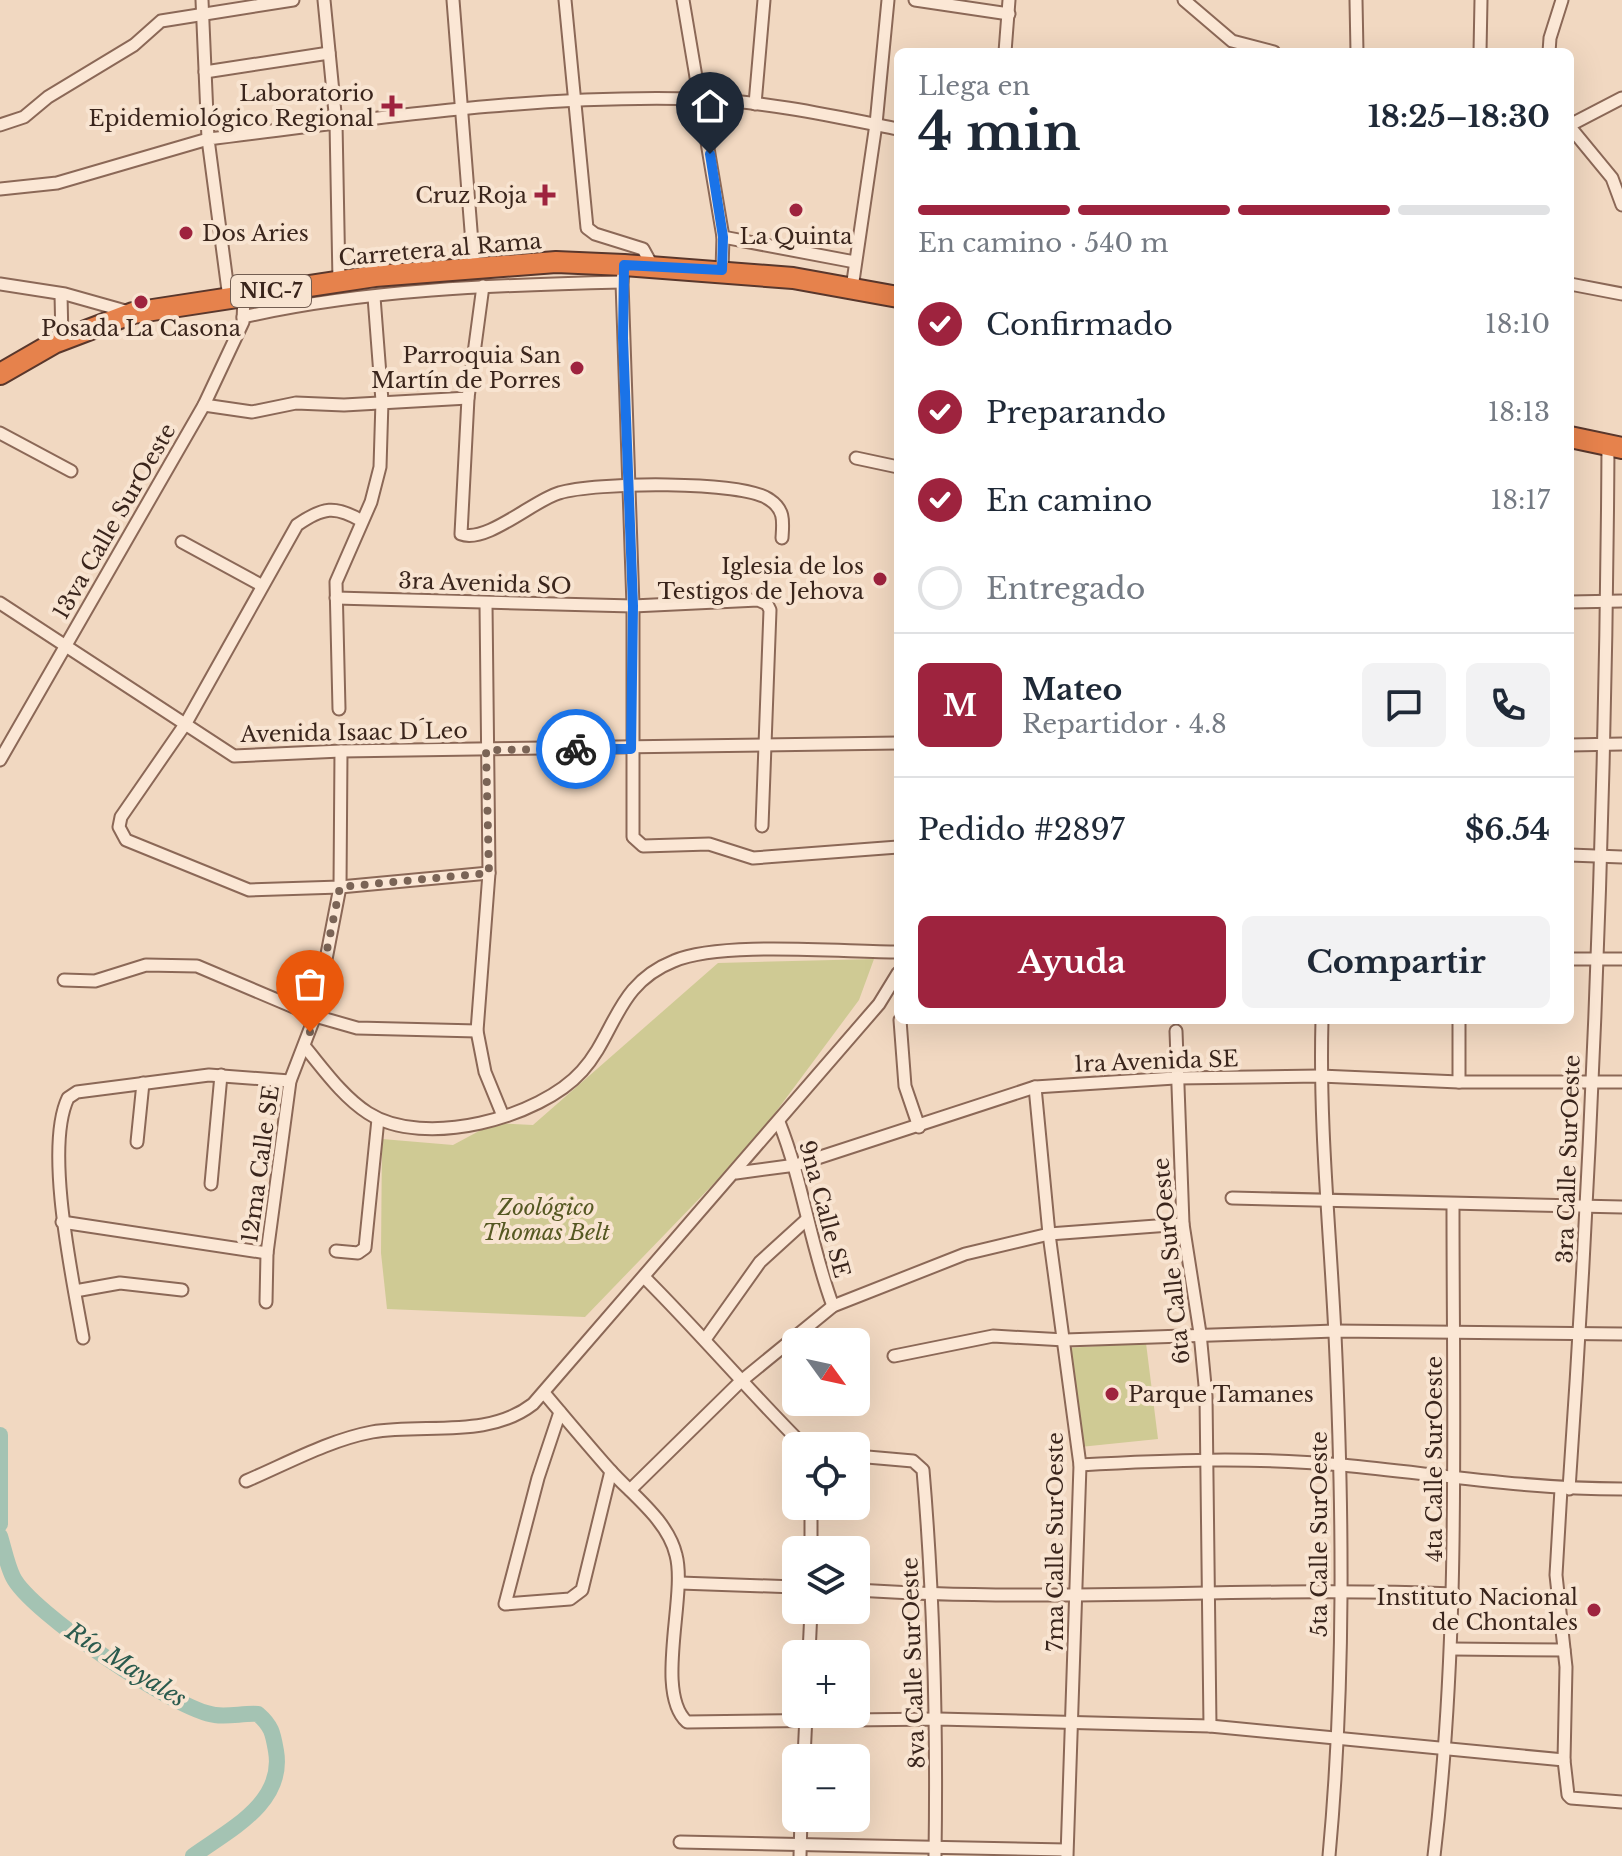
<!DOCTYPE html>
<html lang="es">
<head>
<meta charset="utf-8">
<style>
	:root { --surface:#fff; --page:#f2f2f3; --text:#1f2937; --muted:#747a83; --line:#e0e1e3; --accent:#9e233e }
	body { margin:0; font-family:"Libre Baskerville",serif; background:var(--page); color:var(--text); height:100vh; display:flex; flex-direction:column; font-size:30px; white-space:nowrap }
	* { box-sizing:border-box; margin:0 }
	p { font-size:26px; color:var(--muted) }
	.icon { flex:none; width:44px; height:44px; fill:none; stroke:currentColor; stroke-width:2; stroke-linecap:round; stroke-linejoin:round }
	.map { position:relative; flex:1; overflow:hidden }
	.panel { position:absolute; left:894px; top:48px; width:680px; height:976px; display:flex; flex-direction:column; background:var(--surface); border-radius:12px; box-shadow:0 8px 32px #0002 }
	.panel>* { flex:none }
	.needle { width:52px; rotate:123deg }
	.controls { position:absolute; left:782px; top:1328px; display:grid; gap:16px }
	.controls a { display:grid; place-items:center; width:88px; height:88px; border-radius:12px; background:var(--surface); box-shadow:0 8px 32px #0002; font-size:40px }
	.pin { position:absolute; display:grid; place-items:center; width:68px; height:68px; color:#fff; margin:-82px -34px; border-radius:50% 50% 50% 0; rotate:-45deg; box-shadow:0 0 8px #0007 }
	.pin .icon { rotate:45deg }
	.courier { position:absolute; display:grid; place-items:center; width:80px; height:80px; margin:-40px; border:6px solid #1a73e8; border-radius:50%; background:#fff; color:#222; box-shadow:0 2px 10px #0007 }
	.overview em { font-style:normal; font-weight:700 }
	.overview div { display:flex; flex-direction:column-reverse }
	.overview { display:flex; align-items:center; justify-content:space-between; height:136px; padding:0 24px }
	h1 { font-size:52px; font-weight:700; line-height:60px }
	.bar { display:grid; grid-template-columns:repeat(4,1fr); gap:12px 8px; align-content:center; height:96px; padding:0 24px }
	.bar i { height:10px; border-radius:6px; background:var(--line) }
	.bar .current { background:var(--accent) }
	.bar p { grid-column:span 4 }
	.line { display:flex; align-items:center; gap:20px; padding:0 24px; border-top:2px solid var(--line) }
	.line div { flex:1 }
	.round { display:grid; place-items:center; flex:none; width:84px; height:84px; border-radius:12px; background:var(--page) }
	ol { padding:0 24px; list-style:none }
	li { display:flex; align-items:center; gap:24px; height:88px }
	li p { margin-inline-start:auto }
	li .icon { padding:8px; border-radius:50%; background:var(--accent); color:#fff; stroke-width:4 }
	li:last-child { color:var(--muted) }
	li i { width:44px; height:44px; border:4px solid var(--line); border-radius:50% }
	.button { display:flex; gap:16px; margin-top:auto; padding:16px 24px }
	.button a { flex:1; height:92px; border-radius:12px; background:var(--accent); color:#fff; font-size:32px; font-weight:700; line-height:92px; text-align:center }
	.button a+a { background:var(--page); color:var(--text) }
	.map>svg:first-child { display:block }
	.green { fill:#cfca94 }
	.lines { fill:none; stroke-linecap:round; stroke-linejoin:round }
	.river { stroke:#a4c3b3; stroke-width:16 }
	.street-casing { stroke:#8b6857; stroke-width:15 }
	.highway-casing { stroke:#59372c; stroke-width:24 }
	.street { stroke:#fbe7d5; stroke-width:11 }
	.highway { stroke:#e6824c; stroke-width:20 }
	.done { stroke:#7a6456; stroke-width:8; stroke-dasharray:0 14.4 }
	.route { stroke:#1a73e8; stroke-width:10 }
	.poi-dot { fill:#9e233e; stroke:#f8e4d1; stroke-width:3 }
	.labels { text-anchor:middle; stroke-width:8; stroke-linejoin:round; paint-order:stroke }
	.shield { fill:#f8e4d1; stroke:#735e52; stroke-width:2 }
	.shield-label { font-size:20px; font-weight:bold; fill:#3a251c }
	.poi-label { font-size:22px; fill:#3a251c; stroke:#f8e4d1; text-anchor:end }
	.street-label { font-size:22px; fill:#3a251c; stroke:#f8e4d1 }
	.park-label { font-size:22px; font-style:italic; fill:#555822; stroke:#f8e4d1 }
	.water-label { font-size:24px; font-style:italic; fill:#2b5b4e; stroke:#f8e4d1 }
</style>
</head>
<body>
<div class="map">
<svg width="1622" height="1856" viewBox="0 0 1622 1856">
	<rect width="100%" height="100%" fill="#f1d8c1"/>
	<g class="green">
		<path d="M874,959L859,1000L752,1144L585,1317L387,1309L381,1253L382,1139L453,1145L494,1123L533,1125L718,963Z"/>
		<path d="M1146,1343L1158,1439L1080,1447L1067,1348Z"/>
	</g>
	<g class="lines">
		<g class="river">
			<path d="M0,1435V1524"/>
			<path d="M0,1536C4,1549 7,1565 13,1577C30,1612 177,1711 215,1715C229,1717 244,1713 258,1714C272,1726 273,1734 276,1751C285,1803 229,1830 193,1856"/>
		</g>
		<g class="street-casing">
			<g id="street">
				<path d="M324,0L336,123L339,281"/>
				<path d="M453,0L474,269"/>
				<path d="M565,0L587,228L595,234L643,249L653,267"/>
				<path d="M683,0L723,237L722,270"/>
				<path d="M915,0L1009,14"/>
				<path d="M1184,0L1232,41L1274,52"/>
				<path d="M1356,0L1357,52"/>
				<path d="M1005,52L1009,0"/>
				<path d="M1480,52L1481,0"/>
				<path d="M1549,52L1550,38L1562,0"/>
				<path d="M205,72L329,53"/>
				<path d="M755,104L764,0"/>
				<path d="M0,125L24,117L48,97L134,45L161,21L293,0"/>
				<path d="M1570,125L1622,98"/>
				<path d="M1570,127L1612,178L1622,205"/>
				<path d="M0,189L57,183L208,139L202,0"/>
				<path d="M723,237L855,262"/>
				<path d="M624,265L622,282L633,606V837L643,846L709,844L753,858L898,847"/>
				<path d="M0,284L65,294L129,312"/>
				<path d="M1570,284L1622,294"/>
				<path d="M483,286L468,398L461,534C486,544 534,500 559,493C593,482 744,480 770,500C785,510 783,522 782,538"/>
				<path d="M852,288L876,124L888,0"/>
				<path d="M61,294L62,340"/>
				<path d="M229,298L208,139C371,119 534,94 699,99C765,101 833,116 898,129"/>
				<path d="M243,317C367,289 495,285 622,282"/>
				<path d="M204,405L252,412L296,403L344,405L468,398"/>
				<path d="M0,433L71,471"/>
				<path d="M856,458L898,467"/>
				<path d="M362,521C335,505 323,507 297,525L186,723L121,817L119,827L126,840L249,890L340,887L489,873"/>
				<path d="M182,542L261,585"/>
				<path d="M336,598L633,606L758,600L767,604L770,610L762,826"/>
				<path d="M1570,602L1622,601"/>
				<path d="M0,603L234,756L341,751L898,743"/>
				<path d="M486,604L489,873L477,1031L485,1072L503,1116"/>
				<path d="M339,709L336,582L371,502L380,467L382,401L374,297"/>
				<path d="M1570,745L1622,744"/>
				<path d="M0,760L204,405L243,322L244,295"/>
				<path d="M1570,855L1622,857"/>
				<path d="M1570,959H1622"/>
				<path d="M64,980L95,981L146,965L197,966L315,1016L357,1028L477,1031"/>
				<path d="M900,1020L905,1086L919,1127"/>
				<path d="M1322,1020C1319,1126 1330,1230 1335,1335C1343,1508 1345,1683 1329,1856"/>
				<path d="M1176,1031L1183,1224L1200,1333L1206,1396L1210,1726"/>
				<path d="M305,1047C324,1070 343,1097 368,1113C424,1149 540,1118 582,1071C616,1033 616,984 674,961C721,941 842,952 898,952"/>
				<path d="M1459,1082V1020"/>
				<path d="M1035,1087L1049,1234L1080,1465L1067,1856"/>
				<path d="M779,1122C803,1182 810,1245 833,1306"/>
				<path d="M137,1142L143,1083"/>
				<path d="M736,1173L796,1165L1035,1087L1175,1078L1320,1076L1459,1082H1622"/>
				<path d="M211,1184L221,1075"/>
				<path d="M1232,1198L1622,1207"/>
				<path d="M62,1222L267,1253"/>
				<path d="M336,1251L358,1253L365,1248L378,1119"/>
				<path d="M645,1278C700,1333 749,1391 804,1446"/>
				<path d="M75,1291L120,1283L182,1290"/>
				<path d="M266,1302L267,1253L290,1081L315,1016L340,887L341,751"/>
				<path d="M83,1338C73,1281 44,1148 68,1098L77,1092L209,1075L290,1081"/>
				<path d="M706,1338L760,1262L805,1221"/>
				<path d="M894,1356L993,1336L1065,1340L1335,1331L1622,1334"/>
				<path d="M545,1394C566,1419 587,1444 609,1469C631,1494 668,1520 676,1555C687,1596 654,1692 687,1722L938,1719L1210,1726L1564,1760"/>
				<path d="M560,1412L538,1478L505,1604L570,1599L582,1590L611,1471"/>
				<path d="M856,1456L913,1461L923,1470C934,1599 937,1726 935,1856"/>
				<path d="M1080,1465C1169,1460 1253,1457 1342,1465C1436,1474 1528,1489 1622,1489"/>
				<path d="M246,1481C286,1464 329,1440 372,1432C425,1423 488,1439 533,1404L879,1004L898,973"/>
				<path d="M1561,1489L1556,1575L1566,1667L1564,1760L1568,1795L1571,1798L1622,1802"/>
				<path d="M1569,1489C1593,1142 1606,793 1608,446"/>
				<path d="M630,1490L740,1382L833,1306L965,1254L1049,1234L1183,1224"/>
				<path d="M811,1506V1550"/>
				<path d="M680,1583L796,1587"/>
				<path d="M856,1590C1055,1603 1255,1586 1454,1594"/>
				<path d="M1452,1649L1564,1650"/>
				<path d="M809,1654L811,1610"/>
				<path d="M804,1758L806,1715"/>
				<path d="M680,1842L1066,1850"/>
				<path d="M800,1856L801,1818"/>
				<path d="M1434,1856C1460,1639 1453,1423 1453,1205"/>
			</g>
		</g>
		<g class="highway-casing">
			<g id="highway">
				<path d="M0,374L54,343L133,313L375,276L556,262L624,265L793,278L898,297"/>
				<path d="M1570,437L1622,448"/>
			</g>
		</g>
		<use href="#street" class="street"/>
		<use href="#highway" class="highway"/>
	</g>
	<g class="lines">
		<path class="done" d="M310,1032L340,887L489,873L486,750L576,749"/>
		<path class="route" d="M576,749H631L633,606L623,338L624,265L722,270L723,237L710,154"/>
	</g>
	<g class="poi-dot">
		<path d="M388 94h8v8h8v8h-8v8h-8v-8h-8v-8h8z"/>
		<path d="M541 183h8v8h8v8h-8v8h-8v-8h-8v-8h8z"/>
		<circle cx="796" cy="210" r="8"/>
		<circle cx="186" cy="233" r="8"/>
		<circle cx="141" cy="302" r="8"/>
		<circle cx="577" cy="368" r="8"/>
		<circle cx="880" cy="579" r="8"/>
		<circle cx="1112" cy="1394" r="8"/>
		<circle cx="1594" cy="1610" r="8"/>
	</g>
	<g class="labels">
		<rect class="shield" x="231" y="275" width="80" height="32" rx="6"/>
		<g class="shield-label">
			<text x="271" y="298">NIC-7</text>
		</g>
		<g class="poi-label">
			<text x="374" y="101">Laboratorio<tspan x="374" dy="25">Epidemiológico Regional</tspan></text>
			<text x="527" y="203">Cruz Roja</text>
			<text x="202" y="241" text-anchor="start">Dos Aries</text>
			<text x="796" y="244" text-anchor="middle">La Quinta</text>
			<text x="141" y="336" text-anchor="middle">Posada La Casona</text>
			<text x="561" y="363">Parroquia San<tspan x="561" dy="25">Martín de Porres</tspan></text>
			<text x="864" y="574">Iglesia de los<tspan x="864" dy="25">Testigos de Jehova</tspan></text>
			<text x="1128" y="1402" text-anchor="start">Parque Tamanes</text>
			<text x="1578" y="1605">Instituto Nacional<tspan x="1578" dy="25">de Chontales</tspan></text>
		</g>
		<g class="street-label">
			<text transform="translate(440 249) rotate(-5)" y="8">Carretera al Rama</text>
			<text transform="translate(114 521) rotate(-60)" y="8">13va Calle SurOeste</text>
			<text transform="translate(485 583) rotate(2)" y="8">3ra Avenida SO</text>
			<text transform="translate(354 732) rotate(-1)" y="8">Avenida Isaac D´Leo</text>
			<text transform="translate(1156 1061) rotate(-2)" y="8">1ra Avenida SE</text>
			<text transform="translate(1568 1159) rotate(-88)" y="8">3ra Calle SurOeste</text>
			<text transform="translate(260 1164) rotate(-82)" y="8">12ma Calle SE</text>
			<text transform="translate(825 1209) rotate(75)" y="8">9na Calle SE</text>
			<text transform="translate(1171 1261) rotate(-96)" y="8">6ta Calle SurOeste</text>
			<text transform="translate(1434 1459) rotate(-90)" y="8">4ta Calle SurOeste</text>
			<text transform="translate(1319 1534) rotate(-90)" y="8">5ta Calle SurOeste</text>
			<text transform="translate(1055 1542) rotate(-90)" y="8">7ma Calle SurOeste</text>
			<text transform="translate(913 1663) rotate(-92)" y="8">8va Calle SurOeste</text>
		</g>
		<g class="park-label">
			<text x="546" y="1215">Zoológico<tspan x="546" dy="25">Thomas Belt</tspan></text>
		</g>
		<g class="water-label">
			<text transform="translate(126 1665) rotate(32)" y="8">Río Mayales</text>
		</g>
	</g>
</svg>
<div class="controls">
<a><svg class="needle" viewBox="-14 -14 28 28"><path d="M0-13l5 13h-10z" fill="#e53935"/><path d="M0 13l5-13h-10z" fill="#747a83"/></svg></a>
<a><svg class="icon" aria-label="locate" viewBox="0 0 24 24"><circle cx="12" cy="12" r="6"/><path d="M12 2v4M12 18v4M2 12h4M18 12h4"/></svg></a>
<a><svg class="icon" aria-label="layers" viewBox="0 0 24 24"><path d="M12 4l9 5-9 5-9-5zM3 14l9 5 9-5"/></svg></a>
<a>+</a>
<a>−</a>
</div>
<div class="pin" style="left:310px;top:1032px;background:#ea580c"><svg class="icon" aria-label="bag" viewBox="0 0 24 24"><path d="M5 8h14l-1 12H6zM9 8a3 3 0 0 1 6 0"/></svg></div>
<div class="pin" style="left:710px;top:154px;background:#1f2937"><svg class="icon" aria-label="home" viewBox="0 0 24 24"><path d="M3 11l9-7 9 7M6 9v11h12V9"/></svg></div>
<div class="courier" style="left:576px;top:749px"><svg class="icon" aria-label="bike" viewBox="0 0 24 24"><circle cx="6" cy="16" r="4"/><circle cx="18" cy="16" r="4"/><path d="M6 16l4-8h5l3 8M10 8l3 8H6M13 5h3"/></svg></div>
<section class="panel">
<div class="overview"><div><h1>4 min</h1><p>Llega en</p></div><em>18:25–18:30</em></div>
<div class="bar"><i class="current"></i><i class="current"></i><i class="current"></i><i></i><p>En camino · 540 m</p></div>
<ol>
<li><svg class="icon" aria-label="check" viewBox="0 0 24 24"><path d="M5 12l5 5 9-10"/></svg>Confirmado<p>18:10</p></li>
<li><svg class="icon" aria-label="check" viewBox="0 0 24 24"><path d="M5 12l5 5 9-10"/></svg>Preparando<p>18:13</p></li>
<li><svg class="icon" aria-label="check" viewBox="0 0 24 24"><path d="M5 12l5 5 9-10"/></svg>En camino<p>18:17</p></li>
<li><i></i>Entregado</li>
</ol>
<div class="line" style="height:144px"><b class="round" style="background:var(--accent);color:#fff">M</b><div><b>Mateo</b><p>Repartidor · 4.8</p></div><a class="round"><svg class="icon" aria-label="chat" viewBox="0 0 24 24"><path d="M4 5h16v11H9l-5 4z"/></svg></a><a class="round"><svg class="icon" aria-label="phone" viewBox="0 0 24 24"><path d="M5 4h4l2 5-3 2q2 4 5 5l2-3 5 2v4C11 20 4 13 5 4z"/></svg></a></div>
<div class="line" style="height:104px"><div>Pedido #2897</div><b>$6.54</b></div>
<div class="button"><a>Ayuda</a><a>Compartir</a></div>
</section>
</div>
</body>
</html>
